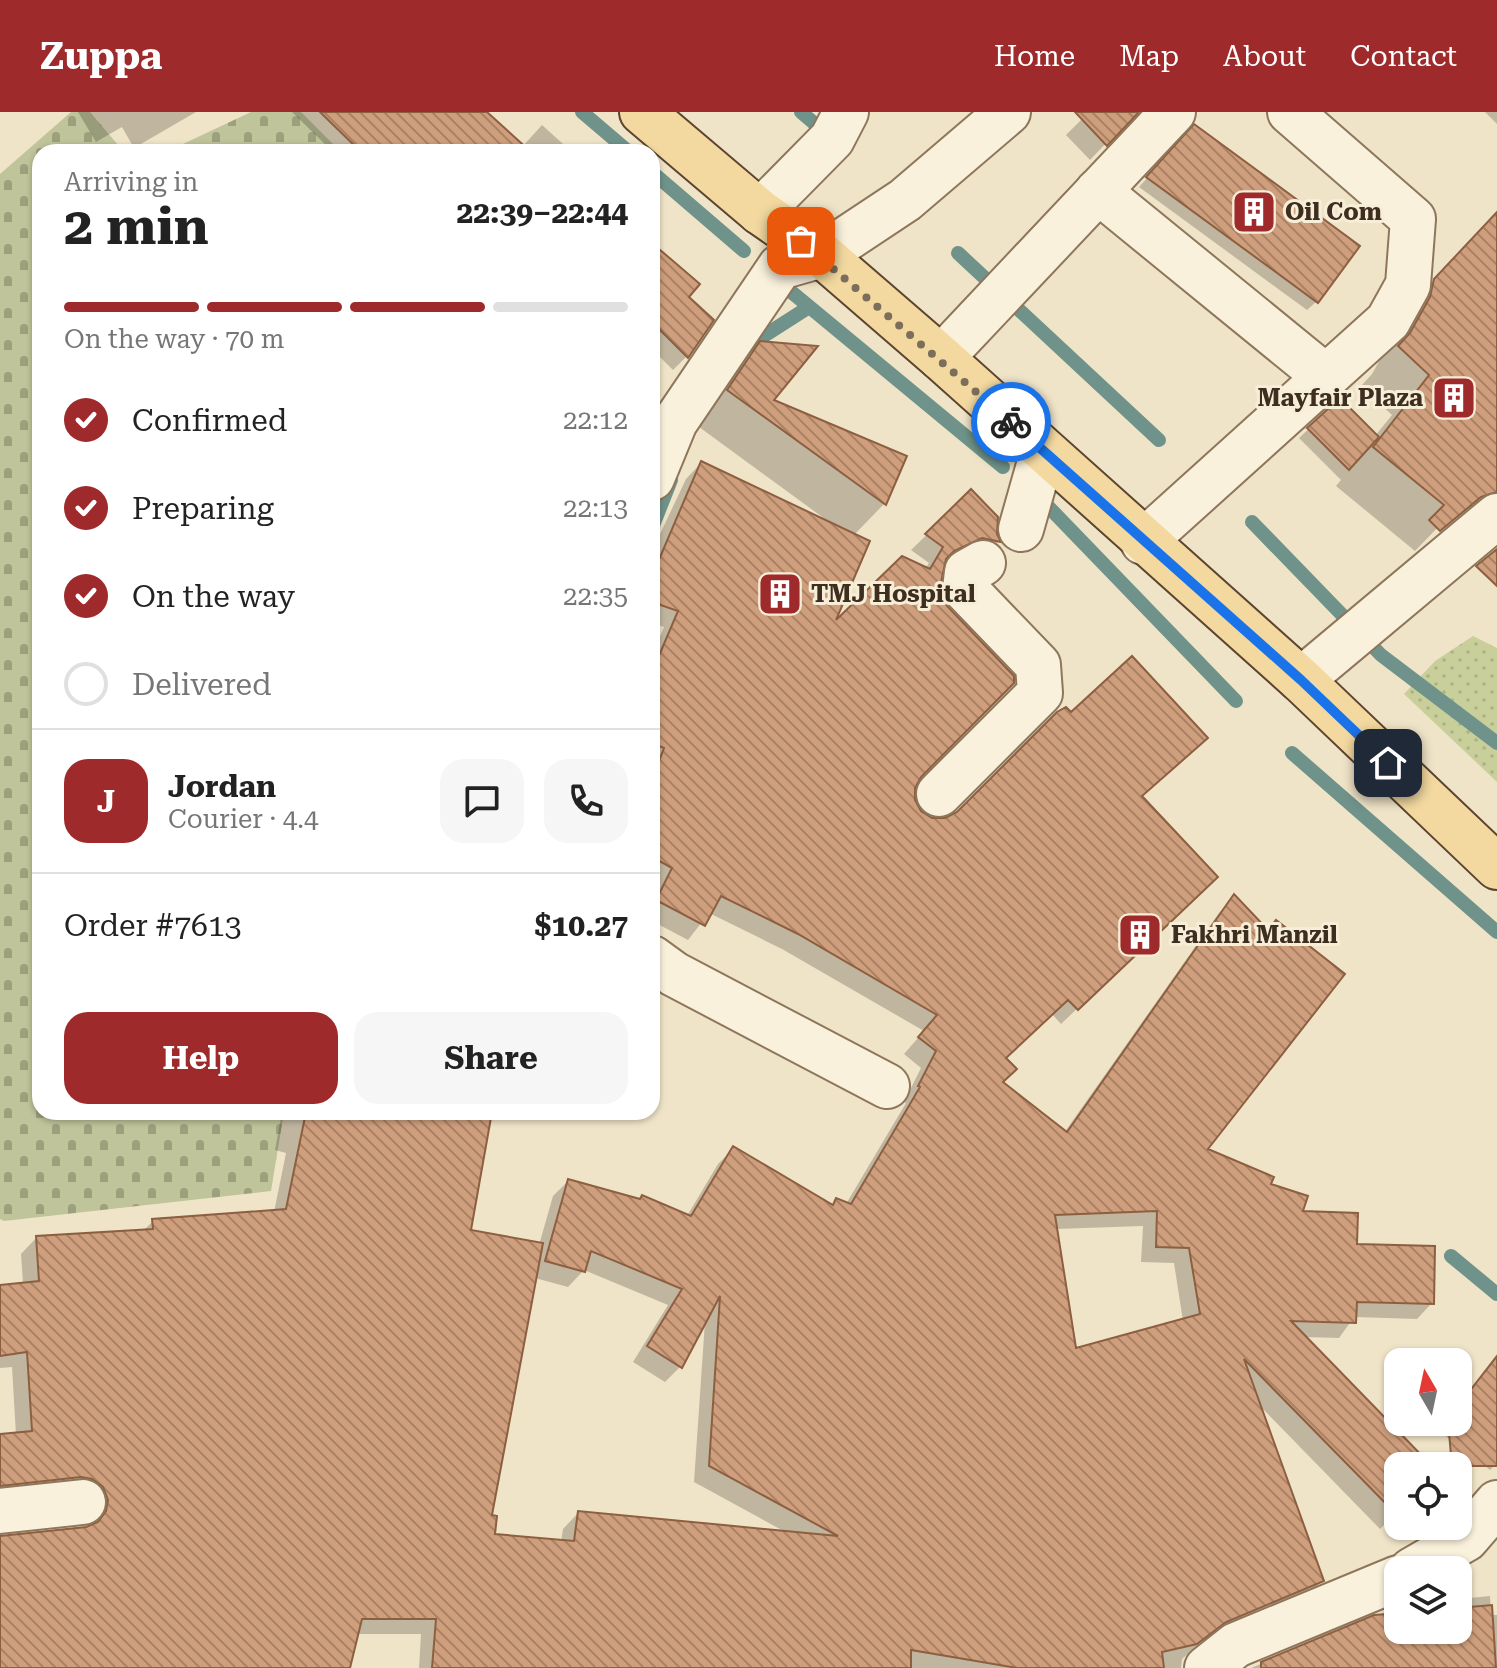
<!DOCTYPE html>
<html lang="en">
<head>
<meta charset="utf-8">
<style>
	:root { --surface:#fff; --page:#f6f6f6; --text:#222; --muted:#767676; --line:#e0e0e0; --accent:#9e2a2b }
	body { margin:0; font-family:"Roboto Serif",serif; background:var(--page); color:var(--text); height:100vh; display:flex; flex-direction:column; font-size:30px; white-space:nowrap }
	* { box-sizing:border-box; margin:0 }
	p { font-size:26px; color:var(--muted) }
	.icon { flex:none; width:44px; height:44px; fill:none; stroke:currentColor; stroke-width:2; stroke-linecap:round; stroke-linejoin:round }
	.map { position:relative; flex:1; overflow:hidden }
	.panel { position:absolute; left:32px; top:32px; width:628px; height:976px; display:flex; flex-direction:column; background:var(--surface); border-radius:24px; box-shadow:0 2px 6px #0004 }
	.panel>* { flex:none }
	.needle { width:52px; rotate:351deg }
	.buttons { position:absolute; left:1384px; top:1236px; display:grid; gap:16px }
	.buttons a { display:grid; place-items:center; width:88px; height:88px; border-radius:16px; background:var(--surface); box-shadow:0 2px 6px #0004; font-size:40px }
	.pin { position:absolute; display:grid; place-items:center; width:68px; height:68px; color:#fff; margin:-34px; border-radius:16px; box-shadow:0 4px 12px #0006 }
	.courier { position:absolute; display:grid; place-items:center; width:80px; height:80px; margin:-40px; border:6px solid #1a73e8; border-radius:50%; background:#fff; color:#222; box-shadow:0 2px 10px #0007 }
	.summary em { font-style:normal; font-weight:700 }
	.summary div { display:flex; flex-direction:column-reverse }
	.summary { display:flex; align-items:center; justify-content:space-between; height:136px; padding:0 32px }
	h1 { font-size:52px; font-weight:700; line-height:60px }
	.bar { display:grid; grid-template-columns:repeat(4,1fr); gap:12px 8px; align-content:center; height:96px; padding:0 32px }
	.bar i { height:10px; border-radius:6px; background:var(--line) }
	.bar .active { background:var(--accent) }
	.bar p { grid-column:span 4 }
	.line { display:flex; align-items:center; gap:20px; padding:0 32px; border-top:2px solid var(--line) }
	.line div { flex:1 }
	.round { display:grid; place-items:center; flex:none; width:84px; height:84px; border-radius:24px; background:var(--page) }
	ol { padding:0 32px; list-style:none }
	li { display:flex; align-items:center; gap:24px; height:88px }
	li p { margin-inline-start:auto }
	li .icon { padding:8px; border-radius:50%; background:var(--accent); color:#fff; stroke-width:4 }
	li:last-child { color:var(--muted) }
	li i { width:44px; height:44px; border:4px solid var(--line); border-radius:50% }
	.primary-button { display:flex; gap:16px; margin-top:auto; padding:16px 32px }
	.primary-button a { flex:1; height:92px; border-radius:24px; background:var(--accent); color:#fff; font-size:32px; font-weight:700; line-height:92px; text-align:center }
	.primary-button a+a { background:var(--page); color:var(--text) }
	header { display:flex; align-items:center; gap:48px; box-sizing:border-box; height:112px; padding:0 40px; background:var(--accent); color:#fff }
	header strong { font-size:38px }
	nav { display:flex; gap:44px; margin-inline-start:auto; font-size:28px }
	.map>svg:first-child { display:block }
	.grass { fill:url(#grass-dots) }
	.cemetery { fill:url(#cemetery-stones) }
	.shadow { fill:#0003; fill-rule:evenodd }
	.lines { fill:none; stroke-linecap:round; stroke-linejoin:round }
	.stream { stroke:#6f938a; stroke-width:14 }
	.building { fill:url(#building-back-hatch); stroke:#8d5f41; stroke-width:2; fill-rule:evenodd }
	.minor-casing { stroke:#8d765c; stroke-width:48 }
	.major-casing { stroke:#5b4430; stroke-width:48 }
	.minor { stroke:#faf1dc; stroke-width:44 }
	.major { stroke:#f3d9a0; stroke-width:44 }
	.done { stroke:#7c6e5b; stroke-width:8; stroke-dasharray:0 14.4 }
	.route { stroke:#1a73e8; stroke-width:10 }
	.labels { text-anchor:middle; stroke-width:6; stroke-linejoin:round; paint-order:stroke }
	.poi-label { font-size:24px; font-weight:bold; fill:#3d2e20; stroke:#f7eed8; text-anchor:start }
</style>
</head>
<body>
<header>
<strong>Zuppa</strong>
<nav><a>Home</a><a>Map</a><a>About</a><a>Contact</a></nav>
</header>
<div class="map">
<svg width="1497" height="1556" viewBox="0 0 1497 1556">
	<defs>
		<pattern id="grass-dots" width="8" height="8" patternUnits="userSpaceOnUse" patternTransform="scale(2)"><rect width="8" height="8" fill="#c9cf9b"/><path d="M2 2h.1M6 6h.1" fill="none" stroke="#aeb285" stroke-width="1.8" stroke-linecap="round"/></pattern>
		<pattern id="cemetery-stones" width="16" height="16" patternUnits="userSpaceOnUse" patternTransform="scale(2)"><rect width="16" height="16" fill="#bfc49a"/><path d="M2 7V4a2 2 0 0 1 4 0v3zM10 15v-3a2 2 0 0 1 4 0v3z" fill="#9ca07d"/></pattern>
		<pattern id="building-back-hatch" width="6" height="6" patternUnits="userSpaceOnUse" patternTransform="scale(2)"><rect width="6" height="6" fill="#cf9f7d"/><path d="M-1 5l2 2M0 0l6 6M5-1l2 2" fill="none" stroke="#a98266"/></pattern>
	</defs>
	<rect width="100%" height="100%" fill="#f0e4c8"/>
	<path class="grass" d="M1473,524L1497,536V670L1404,582L1435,549Z"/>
	<g class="cemetery">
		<path d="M71,0H90L124,40H40V1000H284L271,1079L4,1109L0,1107V62Z"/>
		<path d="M251,0H301L341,40H166Z"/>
	</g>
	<g class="shadow">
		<path d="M78,0H196L134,36L122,15L96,30Z"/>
		<path d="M292,0H484L522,35L542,13L572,40H333Z"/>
		<path d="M1089,0H1136L1090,48L1066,23Z"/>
		<path d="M1485,0H1497V12Z"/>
		<path d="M1185,24L1316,190L1307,198L1139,75Z"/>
		<path d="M1497,101V354L1415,439L1336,374L1341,368L1299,326L1340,288L1375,324L1392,303L1361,274L1372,262L1392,226L1396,208Z"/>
		<path d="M652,133L686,185L687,244L673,258L652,237Z"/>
		<path d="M761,232L770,289L904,345L884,392L854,423L830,517L925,457L929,451L911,438L971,380L998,430L983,445L965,441L944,450L940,456L939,485L1012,565L919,664L913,676V688L919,700L933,708L1140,685L1199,781L1061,912L1052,902L1004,946L1000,970L1064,1021L1219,801L1234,785L1204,1037L1269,1073L1300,1101L1355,1134L1432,1191L1417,1207L1354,1205L1339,1226L1303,1225L1429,1354H1398V1399L1380,1417L1259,1293L1322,1469L1306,1485L1202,1529L1182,1547L1181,1556H419L421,1522H356L348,1556H0V1426L91,1415L93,1405L0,1387V1324L16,1323L12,1255L0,1256V1175L23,1172L21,1142L36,1126L142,1120L153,1109L274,1100L286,1041L275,1038L282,1000H490L469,1120L539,1133L553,1084L568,1069L687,1104L718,1052L734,1036L831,1094L837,1088L846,1092L906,991L904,990L921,956L904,942L924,919L782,837L709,801L688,828L652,809V784L658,772L652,768V543L664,515L652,511V439L686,367L701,351L825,407L695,312L726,266ZM1143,1114L1141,1150L1174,1151L1183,1209L1075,1238L1056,1117ZM584,1158L668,1193L633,1250L665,1270L681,1254L705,1209L694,1370L789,1422L578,1401L563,1417L561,1430L493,1423L490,1405L535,1166L568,1175Z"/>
		<path d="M1497,1245V1351L1490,1358L1439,1319L1446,1310H1458V1295Z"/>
		<path d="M1490,1484L1491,1503H1497V1556H1251L1374,1505L1398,1503V1518H1458V1487Z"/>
	</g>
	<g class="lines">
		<g class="stream">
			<path d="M582,0L629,40"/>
			<path d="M801,0L829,24"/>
			<path d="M652,60L744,139"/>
			<path d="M958,141L1159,328"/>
			<path d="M789,178L1003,355"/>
			<path d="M742,238L809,195"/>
			<path d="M1037,383L1236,589"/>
			<path d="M1252,410L1381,543L1497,631"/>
			<path d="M652,416L671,368"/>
			<path d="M1292,641L1497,820"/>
			<path d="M1451,1144L1497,1182"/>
		</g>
	</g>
	<g class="building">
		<path d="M320,0H487L531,40H361Z"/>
		<path d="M1075,0H1139L1107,34Z"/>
		<path d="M1194,12L1360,134L1318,191L1146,65Z"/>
		<path d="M1497,100V380L1481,385L1440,419L1429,408L1444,393L1373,335L1429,263L1398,234L1410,221L1430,185L1434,167Z"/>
		<path d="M652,131L700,172L689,185L714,208L688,246L660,218L652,227Z"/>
		<path d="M760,229L818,234L774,288L907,344L886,393L727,278Z"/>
		<path d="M1340,286L1379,325L1349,358L1307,316Z"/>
		<path d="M701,349L870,429L836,508L902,444L930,457L943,435L925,422L971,377L998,405L997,422L1001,430L982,426L954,439L946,447L940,475L947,494L1014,564V571L921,665L915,676V688L921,699L932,706H945L957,700L1057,600L1066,595L1071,600L1132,544L1208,626L1142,684L1218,765L1078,898L1068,888L1006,946L1017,957L1003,970L1067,1020L1234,782L1268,818L1276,808L1345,862L1208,1037L1274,1065L1271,1072L1308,1084L1303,1099L1358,1101L1357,1132L1435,1134L1434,1192L1357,1190L1356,1211L1291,1209L1432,1354H1398V1404L1244,1247L1324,1469L1226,1510L1197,1532L1162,1540L1164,1556H1017L911,1538V1556H432L436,1507H362L350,1556H0V1424L86,1415L98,1410L106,1399L108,1388L103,1375L92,1367L81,1365L0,1374V1322L32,1319L27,1240L0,1244V1173L39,1169L36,1124L153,1117L152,1107L286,1097L306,1000H492L471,1118L543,1131L492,1403L497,1404L495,1422L574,1429L578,1399L838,1424L709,1354L720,1184L682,1256L647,1234L682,1177L591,1139L585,1160L545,1149L568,1067L640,1087L642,1083L691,1104L733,1034L833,1093L836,1086L851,1092L920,975L918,974L936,939L918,925L937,903L798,822L721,784L705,814L656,788L672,756L652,745V667L664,636L652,631V560L678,499L652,490V464ZM1157,1099L1156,1135L1189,1136L1200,1202L1076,1236L1055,1103Z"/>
		<path d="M1497,437V474L1476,454Z"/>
		<path d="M1497,1244V1354H1452L1448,1310H1458V1294Z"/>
		<path d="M1492,1493L1496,1556H1261V1550L1374,1503L1398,1501V1518H1458V1496Z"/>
	</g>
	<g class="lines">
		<g class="minor-casing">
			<g id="minor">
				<path d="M1098,79L1326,265"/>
				<path d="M760,100L832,27L846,0"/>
				<path d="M941,246L1173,0"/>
				<path d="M652,366L675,310L780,155L822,143L905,88L1008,0"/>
				<path d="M1021,417L1043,339"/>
				<path d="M1143,430L1388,209L1408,173L1413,107L1290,0"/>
				<path d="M1301,568L1497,404"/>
				<path d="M939,682L1040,581L1038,553L965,477L967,460L983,451"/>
				<path d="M652,846L674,862L887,974"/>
				<path d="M0,1399L83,1390"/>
				<path d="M1412,1458L1466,1427L1497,1391"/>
				<path d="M1207,1556L1236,1533L1398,1466"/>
			</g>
		</g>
		<g class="major-casing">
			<path id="major" d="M642,0L760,100L822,143L941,246L1301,568L1497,755"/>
		</g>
		<use href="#minor" class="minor"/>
		<use href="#major" class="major"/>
	</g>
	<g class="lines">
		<path class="done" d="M801,129L1011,310"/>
		<path class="route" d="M1011,310L1301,568L1388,651"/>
	</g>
	<defs>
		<g id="building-square" transform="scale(2.3)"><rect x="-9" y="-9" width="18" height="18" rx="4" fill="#9e2a2b" stroke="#f7eed8"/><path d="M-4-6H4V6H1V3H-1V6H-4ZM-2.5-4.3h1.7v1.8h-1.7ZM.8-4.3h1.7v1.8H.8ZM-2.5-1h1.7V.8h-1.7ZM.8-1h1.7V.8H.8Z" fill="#fff"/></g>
	</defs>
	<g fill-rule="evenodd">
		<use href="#building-square" x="1254" y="100"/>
		<use href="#building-square" x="1454" y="286"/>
		<use href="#building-square" x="780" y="482"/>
		<use href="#building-square" x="1140" y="823"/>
	</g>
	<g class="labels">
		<g class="poi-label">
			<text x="1285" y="108">Oil Com</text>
			<text x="1423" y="294" text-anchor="end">Mayfair Plaza</text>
			<text x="811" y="490">TMJ Hospital</text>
			<text x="1171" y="831">Fakhri Manzil</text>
		</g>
	</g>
</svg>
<div class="buttons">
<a><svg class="needle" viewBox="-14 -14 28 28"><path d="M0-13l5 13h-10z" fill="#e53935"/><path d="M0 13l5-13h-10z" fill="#767676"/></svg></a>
<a><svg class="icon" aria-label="locate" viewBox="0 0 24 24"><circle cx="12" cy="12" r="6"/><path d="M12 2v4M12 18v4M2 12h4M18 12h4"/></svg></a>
<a><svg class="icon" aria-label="layers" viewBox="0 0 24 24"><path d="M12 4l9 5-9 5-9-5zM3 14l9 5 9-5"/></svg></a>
</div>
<div class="pin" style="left:801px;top:129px;background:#ea580c"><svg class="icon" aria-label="bag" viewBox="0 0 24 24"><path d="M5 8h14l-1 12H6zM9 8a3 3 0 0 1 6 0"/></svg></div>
<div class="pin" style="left:1388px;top:651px;background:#1f2937"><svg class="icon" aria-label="home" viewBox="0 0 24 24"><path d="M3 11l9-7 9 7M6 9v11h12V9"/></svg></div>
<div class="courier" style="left:1011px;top:310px"><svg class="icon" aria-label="bike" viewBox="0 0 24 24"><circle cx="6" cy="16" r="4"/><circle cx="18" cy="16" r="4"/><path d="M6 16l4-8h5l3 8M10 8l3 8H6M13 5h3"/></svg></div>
<section class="panel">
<div class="summary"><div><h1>2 min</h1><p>Arriving in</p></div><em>22:39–22:44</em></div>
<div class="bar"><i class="active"></i><i class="active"></i><i class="active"></i><i></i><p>On the way · 70 m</p></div>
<ol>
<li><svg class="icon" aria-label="check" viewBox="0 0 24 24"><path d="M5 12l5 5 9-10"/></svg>Confirmed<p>22:12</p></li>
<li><svg class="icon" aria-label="check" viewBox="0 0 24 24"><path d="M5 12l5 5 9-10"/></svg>Preparing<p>22:13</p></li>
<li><svg class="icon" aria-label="check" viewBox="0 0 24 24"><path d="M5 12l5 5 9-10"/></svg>On the way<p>22:35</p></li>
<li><i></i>Delivered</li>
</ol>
<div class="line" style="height:144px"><b class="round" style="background:var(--accent);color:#fff">J</b><div><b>Jordan</b><p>Courier · 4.4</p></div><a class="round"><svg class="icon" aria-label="chat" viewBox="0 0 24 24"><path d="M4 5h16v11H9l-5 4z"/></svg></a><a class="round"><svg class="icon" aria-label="phone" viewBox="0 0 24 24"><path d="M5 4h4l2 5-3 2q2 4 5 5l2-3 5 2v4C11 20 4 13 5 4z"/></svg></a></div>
<div class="line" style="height:104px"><div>Order #7613</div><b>$10.27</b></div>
<div class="primary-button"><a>Help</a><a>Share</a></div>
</section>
</div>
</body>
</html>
